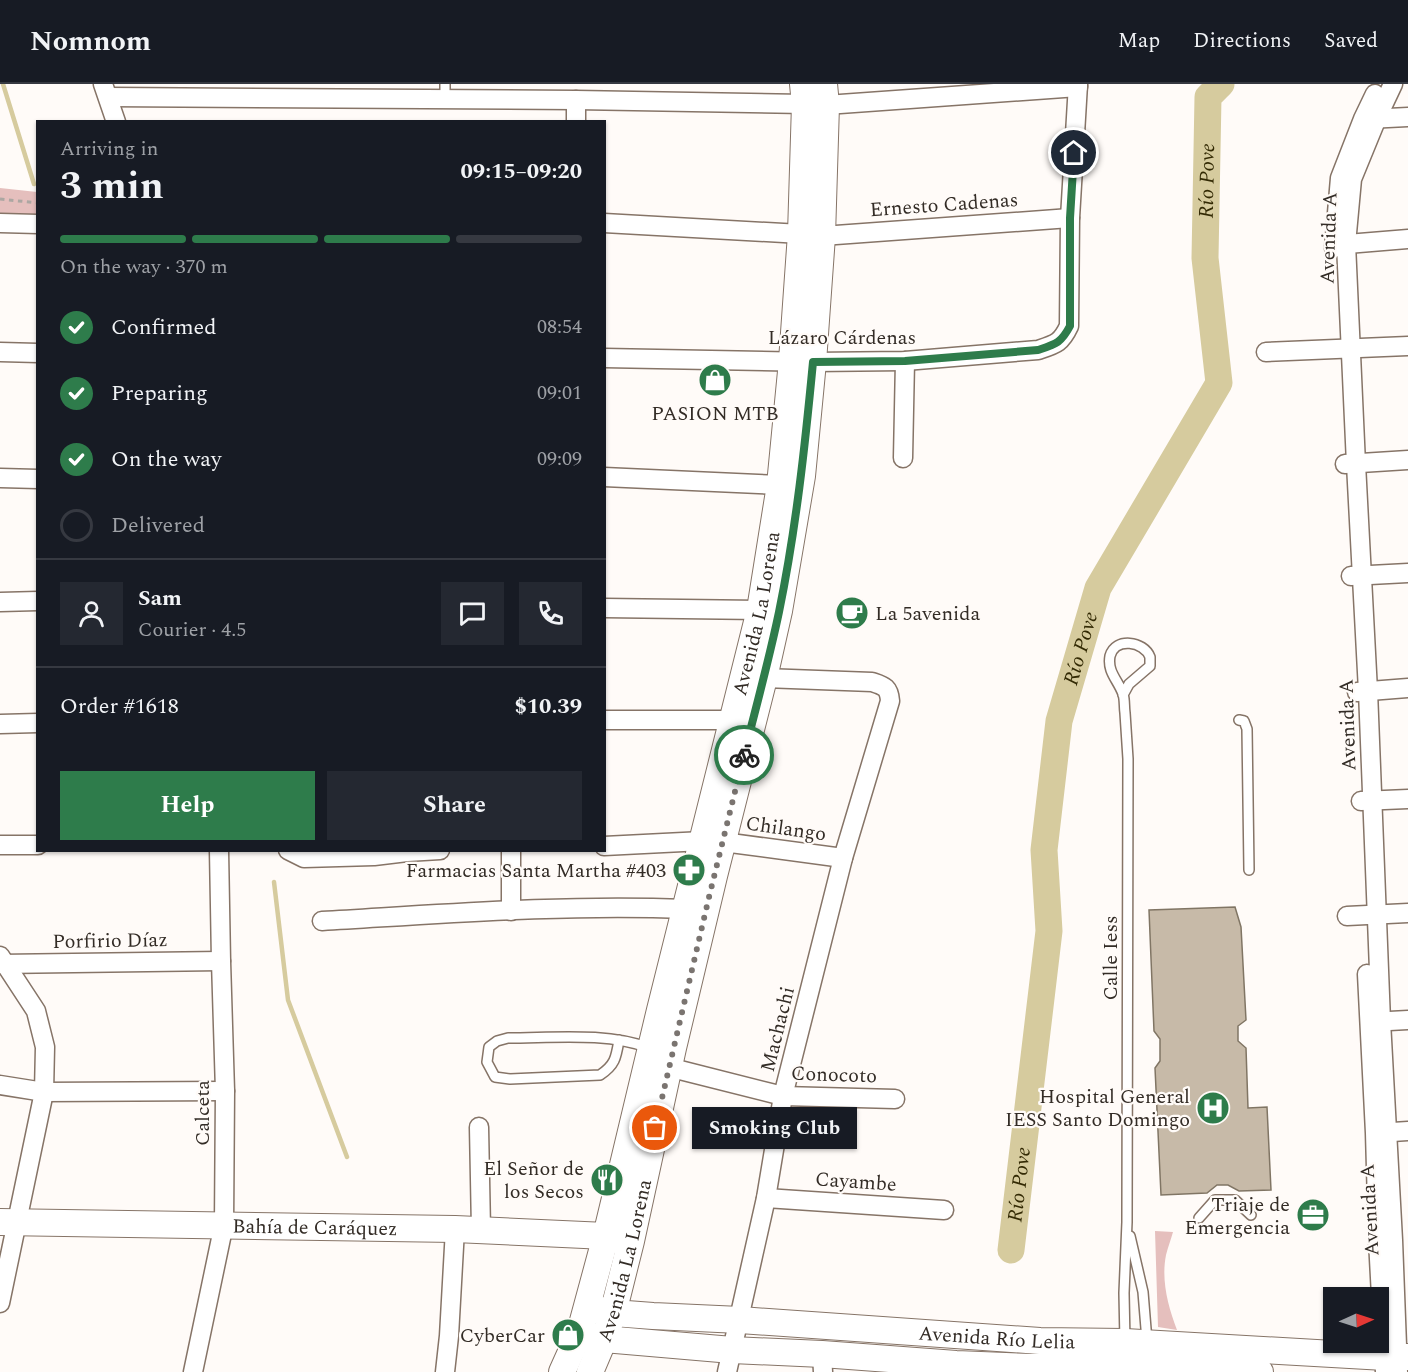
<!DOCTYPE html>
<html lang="en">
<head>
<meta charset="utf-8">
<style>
	:root { --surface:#171b24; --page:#242831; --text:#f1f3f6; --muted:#9ea1a6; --line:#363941; --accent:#2e7c4b }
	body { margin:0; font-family:Spectral,serif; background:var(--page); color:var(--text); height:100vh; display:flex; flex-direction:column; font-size:22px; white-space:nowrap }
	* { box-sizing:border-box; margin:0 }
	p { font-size:20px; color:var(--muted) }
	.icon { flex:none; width:33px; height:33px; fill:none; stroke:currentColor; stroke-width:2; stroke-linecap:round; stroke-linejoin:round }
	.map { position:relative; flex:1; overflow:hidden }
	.drawer { position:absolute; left:36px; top:36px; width:570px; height:732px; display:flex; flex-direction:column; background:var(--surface); border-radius:0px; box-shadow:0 2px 4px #0004 }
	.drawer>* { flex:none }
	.needle { width:39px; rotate:87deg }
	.tools { position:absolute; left:1323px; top:1203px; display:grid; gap:12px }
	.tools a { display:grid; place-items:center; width:66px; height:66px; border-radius:0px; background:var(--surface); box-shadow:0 2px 4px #0004; font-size:30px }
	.pin { position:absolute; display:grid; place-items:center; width:51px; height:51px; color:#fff; margin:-26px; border:3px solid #fff; border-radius:50%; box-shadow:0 2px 6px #0007 }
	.courier { position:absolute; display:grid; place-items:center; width:60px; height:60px; margin:-30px; border:4px solid #2e7c4b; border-radius:50%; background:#fff; color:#222; box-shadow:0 2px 8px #0007 }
	.bubble { position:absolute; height:42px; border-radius:0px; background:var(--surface); box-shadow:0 2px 4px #0004; font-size:20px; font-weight:700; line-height:42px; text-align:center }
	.overview em { font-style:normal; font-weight:700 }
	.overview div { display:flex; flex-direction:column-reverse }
	.overview { display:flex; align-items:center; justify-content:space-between; height:102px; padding:0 24px }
	h1 { font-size:39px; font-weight:700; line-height:45px }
	.bar { display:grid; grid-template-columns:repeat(4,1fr); gap:9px 6px; align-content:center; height:72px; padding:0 24px }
	.bar i { height:8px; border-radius:4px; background:var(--line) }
	.bar .on { background:var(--accent) }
	.bar p { grid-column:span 4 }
	.line { display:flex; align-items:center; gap:15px; padding:0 24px; border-top:2px solid var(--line) }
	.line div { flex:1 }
	.round { display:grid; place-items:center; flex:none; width:63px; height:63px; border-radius:0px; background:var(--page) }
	ol { padding:0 24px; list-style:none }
	li { display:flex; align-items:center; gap:18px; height:66px }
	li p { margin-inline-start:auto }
	li .icon { padding:6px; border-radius:50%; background:var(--accent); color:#fff; stroke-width:4 }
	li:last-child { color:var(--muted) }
	li i { width:33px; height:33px; border:3px solid var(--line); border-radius:50% }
	.button { display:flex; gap:12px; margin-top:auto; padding:12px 24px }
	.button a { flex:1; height:69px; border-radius:0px; background:var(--accent); color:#fff; font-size:24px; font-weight:700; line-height:69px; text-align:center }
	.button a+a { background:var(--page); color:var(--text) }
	header { display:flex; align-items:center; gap:36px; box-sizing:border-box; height:84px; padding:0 30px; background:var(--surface); border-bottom:2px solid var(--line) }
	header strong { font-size:28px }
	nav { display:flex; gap:33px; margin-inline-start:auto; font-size:21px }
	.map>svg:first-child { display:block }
	.green { fill:#e5bfbd }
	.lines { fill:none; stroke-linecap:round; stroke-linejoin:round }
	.stream { stroke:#d6cb9e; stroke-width:4.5 }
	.river { stroke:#d6cb9e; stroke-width:27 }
	.building { fill:#c7baa8; stroke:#807564; stroke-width:1.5 }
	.lane-casing { stroke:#867467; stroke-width:12 }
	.street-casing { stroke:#867467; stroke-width:21 }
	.secondary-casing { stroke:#867467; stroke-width:28 }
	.path { stroke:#aca7a2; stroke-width:3; stroke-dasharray:4.5 4.5; stroke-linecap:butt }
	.lane { stroke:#fff; stroke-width:9 }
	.street { stroke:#fff; stroke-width:18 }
	.secondary { stroke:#fff; stroke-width:26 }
	.done { stroke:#7a7470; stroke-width:6; stroke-dasharray:0 10.8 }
	.route { stroke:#2e7c4b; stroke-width:8 }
	.labels { text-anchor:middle; stroke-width:4.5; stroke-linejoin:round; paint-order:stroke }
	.street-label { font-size:20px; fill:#332c26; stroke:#fffbf8 }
	.poi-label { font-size:20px; fill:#332c26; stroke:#fffbf8; text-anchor:end }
	.water-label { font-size:21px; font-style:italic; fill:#332a04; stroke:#fffbf8 }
</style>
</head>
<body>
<header>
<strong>Nomnom</strong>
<nav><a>Map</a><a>Directions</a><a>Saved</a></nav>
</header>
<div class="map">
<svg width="1408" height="1288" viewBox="0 0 1408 1288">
	<rect width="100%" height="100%" fill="#fffbf8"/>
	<g class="green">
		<path d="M0,104L37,108V140L0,139Z"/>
		<path d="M1155,1147L1173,1148C1171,1155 1168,1163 1166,1171C1161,1196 1168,1222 1177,1246L1158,1243Z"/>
	</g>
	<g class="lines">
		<g class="stream">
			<path d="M3,0L34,100"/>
			<path d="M274,798L288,916L347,1073"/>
		</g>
		<path class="river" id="s1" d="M1011,1166L1049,847L1044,766L1059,637L1098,504L1219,299L1205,174L1208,13L1221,0"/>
	</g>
	<path class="building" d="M1235,823L1241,843L1246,936L1238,942V957L1246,964L1248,1024L1267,1023L1271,1106L1239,1107L1228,1101H1217L1207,1109L1161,1111L1155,984L1160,977V955L1154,947L1149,826Z"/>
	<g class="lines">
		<g class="lane-casing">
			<g id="lane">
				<path d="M445,0V15"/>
				<path d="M1123,611L1129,600L1150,582C1150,580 1150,574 1150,573C1144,557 1115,553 1110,572C1107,588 1118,596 1123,610C1125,616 1124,623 1125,629C1126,644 1127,660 1128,675L1127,1138L1124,1209L1125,1258"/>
				<path d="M1239,636L1244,637L1247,645L1249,786"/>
				<path d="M619,956C616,974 615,981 600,991L510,995L495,993L487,978L489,963L497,957L508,954C553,954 607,948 649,964"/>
				<path d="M1199,1134L1215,1116H1235L1251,1131"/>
				<path d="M1130,1152L1143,1208L1147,1257"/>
			</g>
		</g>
		<g class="street-casing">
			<g id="street">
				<path d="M103,0L116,38"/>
				<path d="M1393,0L1377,34L1352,95L1346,160L1356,380L1368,607L1381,937L1393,1156L1398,1288"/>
				<path d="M108,13L576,16L805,20"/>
				<path d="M826,21L1078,3"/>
				<path d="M1368,35L1408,33"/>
				<path d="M576,38V16"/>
				<path d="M0,139L38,140"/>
				<path d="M604,139L801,150"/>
				<path d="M822,152L1070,134"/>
				<path d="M1335,161L1408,155"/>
				<path d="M1334,164L1340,94L1363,35L1375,10"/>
				<path d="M0,268L38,269"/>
				<path d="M1266,268L1408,262"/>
				<path d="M604,274L813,278L905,277L1038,266C1056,260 1061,259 1069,242L1070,134L1078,0"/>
				<path d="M903,374L905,277"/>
				<path d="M1345,380L1408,376"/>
				<path d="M604,393L780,401"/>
				<path d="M0,394L38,395"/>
				<path d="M1351,492L1408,489"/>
				<path d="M0,518L38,517"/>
				<path d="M604,524L760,526"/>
				<path d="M1357,608L1408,604"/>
				<path d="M604,636H734"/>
				<path d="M0,640L38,639"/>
				<path d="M1361,717L1408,715"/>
				<path d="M723,758L843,774"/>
				<path d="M0,761H38"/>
				<path d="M604,762L703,757"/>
				<path d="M288,766L304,774L374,772L407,768L440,766"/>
				<path d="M511,766V827"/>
				<path d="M1347,832L1408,829"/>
				<path d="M322,837C443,830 565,820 686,825"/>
				<path d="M0,872L36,927L45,963L44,1008L0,1219"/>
				<path d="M0,880L221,877"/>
				<path d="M1367,890L1375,1049L1378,1156L1385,1288"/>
				<path d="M1371,938L1408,936"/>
				<path d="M668,983L783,1012L895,1015"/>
				<path d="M0,1001L44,1008L225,1007"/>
				<path d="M479,1043L481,1146"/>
				<path d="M1377,1049L1408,1047"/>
				<path d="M766,1114L944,1126"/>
				<path d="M822,1270L823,1288"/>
				<path d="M193,1288L224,1140L225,1007L221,877L219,766"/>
				<path d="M445,1288L449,1252L455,1145"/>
				<path d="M727,1288L766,1114L783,1012L843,774L890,617C889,603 884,602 872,598L764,594"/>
			</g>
		</g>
		<g class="secondary-casing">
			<g id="secondary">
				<path id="s2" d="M0,1138L455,1145L606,1152L620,1155"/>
				<path id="s3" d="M596,1225L613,1229L653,1232L740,1236L1040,1257L1125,1258L1385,1273H1408"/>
				<path d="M589,1251L604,1255L732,1266L822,1270L956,1280L1030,1283L1148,1280L1260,1288"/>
				<path id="s4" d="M562,1288L580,1248L606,1152L660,926L760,526L780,401L792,277L801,150L805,20L803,0"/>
				<path id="s5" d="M590,1288L604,1255L613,1229L631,1157L673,964L714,792L764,594L779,527L802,392L813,278L822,152L826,21L824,0"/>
			</g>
		</g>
		<path class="path" d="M0,115L38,119"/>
		<use href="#lane" class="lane"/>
		<use href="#street" class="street"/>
		<use href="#secondary" class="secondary"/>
	</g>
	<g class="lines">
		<path class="done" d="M655,1044L709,813L744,671"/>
		<path class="route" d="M744,671C756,623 769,576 779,528C796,445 805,362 813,278L905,277L1038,266C1056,260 1061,259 1070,242V134L1074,69"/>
	</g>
	<defs>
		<g id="shop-disc" transform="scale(1.725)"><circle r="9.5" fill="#2e7c4b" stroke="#fffbf8"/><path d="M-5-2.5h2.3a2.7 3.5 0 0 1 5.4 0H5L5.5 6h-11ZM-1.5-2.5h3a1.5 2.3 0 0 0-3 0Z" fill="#fff"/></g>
		<g id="cafe-disc" transform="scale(1.725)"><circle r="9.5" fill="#2e7c4b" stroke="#fffbf8"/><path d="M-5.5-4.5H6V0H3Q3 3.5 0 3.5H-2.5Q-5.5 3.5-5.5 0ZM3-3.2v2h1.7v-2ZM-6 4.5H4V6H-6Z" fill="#fff"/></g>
		<g id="pharmacy-disc" transform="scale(1.725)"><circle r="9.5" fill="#2e7c4b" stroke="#fffbf8"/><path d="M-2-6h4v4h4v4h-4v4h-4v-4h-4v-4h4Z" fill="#fff"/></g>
		<g id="hospital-disc" transform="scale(1.725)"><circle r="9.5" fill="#2e7c4b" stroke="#fffbf8"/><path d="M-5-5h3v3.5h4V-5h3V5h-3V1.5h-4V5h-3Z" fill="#fff"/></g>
		<g id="restaurant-disc" transform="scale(1.725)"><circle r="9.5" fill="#2e7c4b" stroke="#fffbf8"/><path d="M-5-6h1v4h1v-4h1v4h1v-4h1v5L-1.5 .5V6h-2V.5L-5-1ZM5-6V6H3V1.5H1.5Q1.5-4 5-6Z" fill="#fff"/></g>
		<g id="office-disc" transform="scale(1.725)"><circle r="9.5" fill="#2e7c4b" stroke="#fffbf8"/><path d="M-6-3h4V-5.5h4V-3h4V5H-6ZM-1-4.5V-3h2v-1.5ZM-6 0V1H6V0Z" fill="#fff"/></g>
	</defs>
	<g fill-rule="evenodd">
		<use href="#shop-disc" x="715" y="296"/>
		<use href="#cafe-disc" x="852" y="529"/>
		<use href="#pharmacy-disc" x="689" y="786"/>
		<use href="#hospital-disc" x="1213" y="1024"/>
		<use href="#restaurant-disc" x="607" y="1096"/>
		<use href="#office-disc" x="1313" y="1131"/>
		<use href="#shop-disc" x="568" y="1251"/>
	</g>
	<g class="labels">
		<g class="street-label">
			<text transform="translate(944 120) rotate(-4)" y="7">Ernesto Cadenas</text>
			<text transform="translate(1328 154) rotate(-88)" y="7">Avenida A</text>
			<text x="842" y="260">Lázaro Cárdenas</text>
			<text dy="7" stroke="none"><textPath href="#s4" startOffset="784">Avenida La Lorena</textPath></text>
			<text transform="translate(1347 641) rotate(-92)" y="7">Avenida A</text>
			<text transform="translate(786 744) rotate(8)" y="7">Chilango</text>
			<text transform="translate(110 856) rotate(-1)" y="7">Porfirio Díaz</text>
			<text transform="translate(1110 874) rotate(-90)" y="7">Calle Iess</text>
			<text transform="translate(777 945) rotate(-76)" y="7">Machachi</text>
			<text transform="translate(834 990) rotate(2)" y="7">Conocoto</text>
			<text transform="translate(202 1029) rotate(-90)" y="7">Calceta</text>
			<text transform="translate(856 1097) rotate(4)" y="7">Cayambe</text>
			<text transform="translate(1369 1126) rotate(-93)" y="7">Avenida A</text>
			<text dy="7" stroke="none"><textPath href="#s2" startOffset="315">Bahía de Caráquez</textPath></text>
			<text dy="7" stroke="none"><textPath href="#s5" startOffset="117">Avenida La Lorena</textPath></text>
			<text dy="7" stroke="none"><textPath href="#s3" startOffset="402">Avenida Río Lelia</textPath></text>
		</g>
		<g class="poi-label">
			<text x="715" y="336" text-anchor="middle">PASION MTB</text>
			<text x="875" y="536" text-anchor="start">La 5avenida</text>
			<text x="666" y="793">Farmacias Santa Martha #403</text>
			<text x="1190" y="1019">Hospital General<tspan x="1190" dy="23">IESS Santo Domingo</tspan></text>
			<text x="584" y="1091">El Señor de<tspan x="584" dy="23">los Secos</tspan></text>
			<text x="1290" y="1127">Triaje de<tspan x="1290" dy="23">Emergencia</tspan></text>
			<text x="545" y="1258">CyberCar</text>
		</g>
		<g class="water-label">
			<text dy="7" stroke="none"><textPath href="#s1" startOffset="1112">Río Pove</textPath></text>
			<text dy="7" stroke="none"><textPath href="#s1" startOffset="608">Río Pove</textPath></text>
			<text dy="7" stroke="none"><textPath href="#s1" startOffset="66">Río Pove</textPath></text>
		</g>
	</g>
</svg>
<div class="tools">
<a><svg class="needle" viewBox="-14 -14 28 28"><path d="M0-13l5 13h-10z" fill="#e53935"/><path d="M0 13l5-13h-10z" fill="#9ea1a6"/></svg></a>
</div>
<div class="pin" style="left:655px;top:1044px;background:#ea580c"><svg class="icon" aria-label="bag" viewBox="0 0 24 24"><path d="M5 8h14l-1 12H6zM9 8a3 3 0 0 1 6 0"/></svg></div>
<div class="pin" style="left:1074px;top:69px;background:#1f2937"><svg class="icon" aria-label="home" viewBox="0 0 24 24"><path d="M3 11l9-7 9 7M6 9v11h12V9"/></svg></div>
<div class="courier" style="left:744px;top:671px"><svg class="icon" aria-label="bike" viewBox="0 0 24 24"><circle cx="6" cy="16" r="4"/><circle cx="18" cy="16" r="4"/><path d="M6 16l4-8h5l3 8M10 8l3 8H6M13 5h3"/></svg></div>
<div class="bubble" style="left:692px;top:1023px;width:165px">Smoking Club</div>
<section class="drawer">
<div class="overview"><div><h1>3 min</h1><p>Arriving in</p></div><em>09:15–09:20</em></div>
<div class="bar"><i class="on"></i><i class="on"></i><i class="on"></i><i></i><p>On the way · 370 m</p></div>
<ol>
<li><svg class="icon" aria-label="check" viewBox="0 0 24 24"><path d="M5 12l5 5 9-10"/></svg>Confirmed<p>08:54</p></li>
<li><svg class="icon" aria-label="check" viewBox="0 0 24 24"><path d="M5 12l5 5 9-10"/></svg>Preparing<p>09:01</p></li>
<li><svg class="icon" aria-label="check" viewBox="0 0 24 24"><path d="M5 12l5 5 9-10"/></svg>On the way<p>09:09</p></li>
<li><i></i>Delivered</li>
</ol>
<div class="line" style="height:108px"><a class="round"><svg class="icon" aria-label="person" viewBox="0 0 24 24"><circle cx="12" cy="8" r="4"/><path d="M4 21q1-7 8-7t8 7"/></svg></a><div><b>Sam</b><p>Courier · 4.5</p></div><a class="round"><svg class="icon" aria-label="chat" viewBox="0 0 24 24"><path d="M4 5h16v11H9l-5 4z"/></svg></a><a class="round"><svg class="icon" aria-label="phone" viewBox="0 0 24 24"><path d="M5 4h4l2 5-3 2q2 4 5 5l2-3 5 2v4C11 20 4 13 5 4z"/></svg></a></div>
<div class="line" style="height:78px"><div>Order #1618</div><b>$10.39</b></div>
<div class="button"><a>Help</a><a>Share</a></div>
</section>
</div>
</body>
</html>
